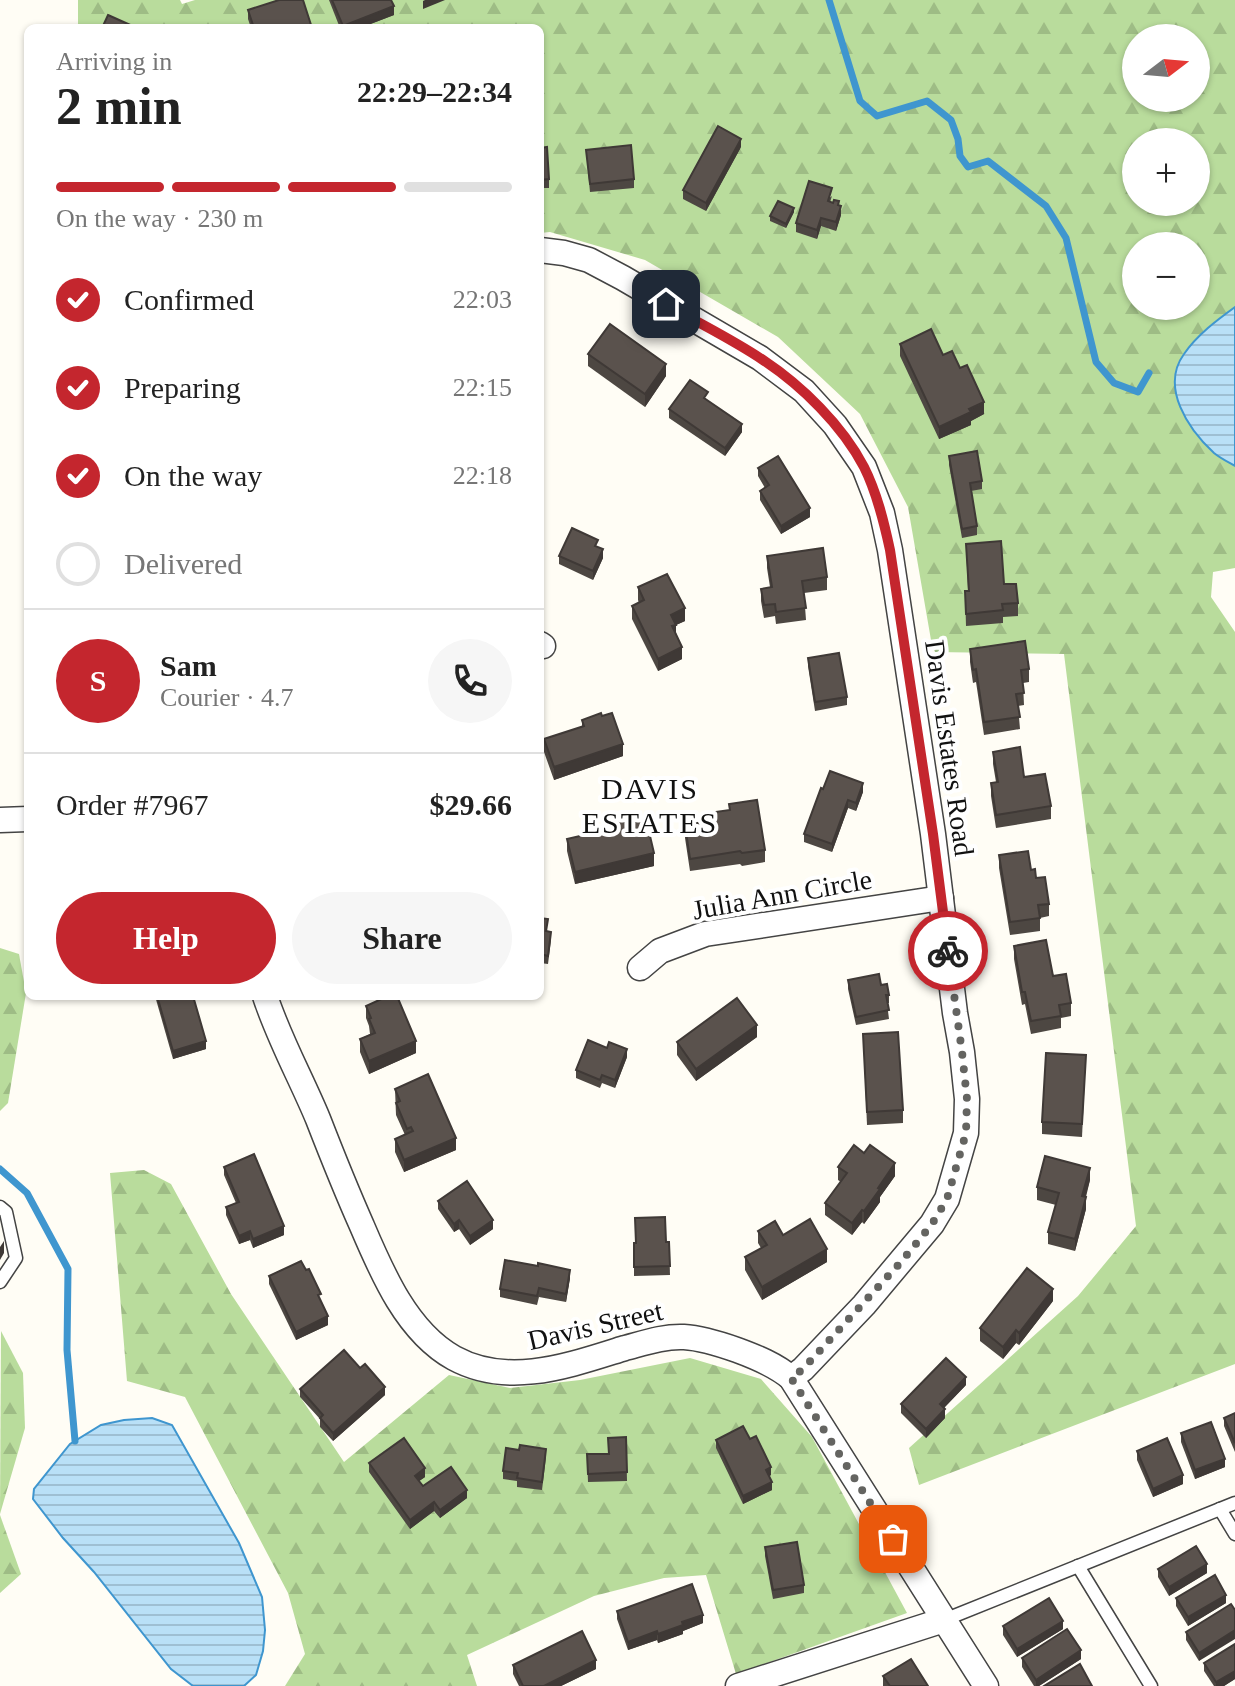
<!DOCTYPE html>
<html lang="en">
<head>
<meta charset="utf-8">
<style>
	:root { --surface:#fff; --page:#f6f6f6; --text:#222; --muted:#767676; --line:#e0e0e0; --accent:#c4262e }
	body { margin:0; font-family:Georgia,serif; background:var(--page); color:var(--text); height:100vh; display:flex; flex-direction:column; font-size:30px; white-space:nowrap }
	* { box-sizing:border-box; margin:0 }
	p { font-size:26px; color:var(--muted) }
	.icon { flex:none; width:44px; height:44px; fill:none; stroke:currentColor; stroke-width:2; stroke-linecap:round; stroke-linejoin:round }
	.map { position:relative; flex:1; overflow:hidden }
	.sheet { position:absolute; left:24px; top:24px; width:520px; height:976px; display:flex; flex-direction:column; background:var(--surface); border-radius:12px; box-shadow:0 2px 6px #0004 }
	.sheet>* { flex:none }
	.needle { width:52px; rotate:74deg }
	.controls { position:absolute; left:1122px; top:24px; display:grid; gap:16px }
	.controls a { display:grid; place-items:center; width:88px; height:88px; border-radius:50%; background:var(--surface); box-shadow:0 2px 6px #0004; font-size:40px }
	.pin { position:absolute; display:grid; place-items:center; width:68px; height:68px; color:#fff; margin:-34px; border-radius:16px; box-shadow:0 4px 12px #0006 }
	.courier { position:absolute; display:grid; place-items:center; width:80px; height:80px; margin:-40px; border:6px solid #c4262e; border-radius:50%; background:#fff; color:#222; box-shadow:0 2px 10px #0007 }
	.headline em { font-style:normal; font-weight:700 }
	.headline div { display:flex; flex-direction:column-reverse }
	.headline { display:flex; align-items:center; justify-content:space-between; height:136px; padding:0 32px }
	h1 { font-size:52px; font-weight:700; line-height:60px }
	.bar { display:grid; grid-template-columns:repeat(4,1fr); gap:12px 8px; align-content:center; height:96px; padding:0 32px }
	.bar i { height:10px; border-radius:6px; background:var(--line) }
	.bar .selected { background:var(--accent) }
	.bar p { grid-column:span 4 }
	.line { display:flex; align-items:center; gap:20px; padding:0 32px; border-top:2px solid var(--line) }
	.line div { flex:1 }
	.round { display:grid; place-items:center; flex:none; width:84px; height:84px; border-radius:42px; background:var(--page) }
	ol { padding:0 32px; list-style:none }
	li { display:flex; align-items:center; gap:24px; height:88px }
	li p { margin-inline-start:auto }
	li .icon { padding:8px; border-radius:50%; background:var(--accent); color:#fff; stroke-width:4 }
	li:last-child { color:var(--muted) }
	li i { width:44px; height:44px; border:4px solid var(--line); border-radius:50% }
	.action { display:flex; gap:16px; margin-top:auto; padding:16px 32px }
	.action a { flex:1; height:92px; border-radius:48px; background:var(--accent); color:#fff; font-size:32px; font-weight:700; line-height:92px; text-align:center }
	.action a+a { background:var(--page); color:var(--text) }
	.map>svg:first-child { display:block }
	.forest { fill:url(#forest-firs); fill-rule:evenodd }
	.water { fill:url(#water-rules); stroke:#3f96cf; stroke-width:2 }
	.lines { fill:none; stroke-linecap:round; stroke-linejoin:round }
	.stream { stroke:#3f96cf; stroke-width:7 }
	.service-casing { stroke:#444; stroke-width:15 }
	.minor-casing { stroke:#444; stroke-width:27 }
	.service { stroke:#fff; stroke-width:12 }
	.minor { stroke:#fff; stroke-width:24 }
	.wall { fill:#4d4742 }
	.shaded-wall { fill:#3f3936 }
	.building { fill:#5a524d; stroke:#3f3936; stroke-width:2 }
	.done { stroke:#646461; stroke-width:8; stroke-dasharray:0 14.4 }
	.route { stroke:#c4262e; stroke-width:10 }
	.labels { text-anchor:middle; stroke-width:8; stroke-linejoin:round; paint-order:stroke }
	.street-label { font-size:28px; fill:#111; stroke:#fff }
	.neighbourhood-label { font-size:30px; letter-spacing:2px; fill:#111; stroke:#fff }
</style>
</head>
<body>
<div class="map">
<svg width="1235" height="1686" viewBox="0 0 1235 1686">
	<defs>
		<pattern id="forest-firs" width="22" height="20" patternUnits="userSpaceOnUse" patternTransform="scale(2)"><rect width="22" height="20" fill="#b9dc9c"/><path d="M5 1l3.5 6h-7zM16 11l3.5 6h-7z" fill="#9ebc85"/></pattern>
		<pattern id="water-rules" width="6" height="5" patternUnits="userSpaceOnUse" patternTransform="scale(2)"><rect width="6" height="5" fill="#b9e0f7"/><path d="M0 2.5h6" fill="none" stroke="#9ebfd3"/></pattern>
	</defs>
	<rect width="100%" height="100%" fill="#fffdf5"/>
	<g class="forest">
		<path d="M78,0H180L182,4L195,0H1235V568L1213,572L1211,597L1235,632V1364L919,1485L909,1448L1078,1296L1136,1226L1064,654L935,652L931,640L908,507L860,414L778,337L645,260L550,232L540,233V28H78ZM1136,38H1196V98H1136ZM1136,142H1196V202H1136ZM1136,246H1196V306H1136Z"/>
		<path d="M0,948L19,954L26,993L8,1103L0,1111Z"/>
		<path d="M144,1170L171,1184L231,1294L344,1462L449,1375L510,1388L580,1380L690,1358L761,1379L812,1437L907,1613L736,1674L706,1575L664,1578L594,1596L467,1655L477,1686H285L305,1654L288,1593L185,1397L127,1381L110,1173Z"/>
		<path d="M1,1331L23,1373L25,1428L0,1514Z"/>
		<path d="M0,1515L21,1574L0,1593Z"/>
	</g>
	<g class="water">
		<path d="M1235,307V466C1228,462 1220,458 1214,453C1188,429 1160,387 1184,354C1197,335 1217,320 1235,307Z"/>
		<path d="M152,1418L172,1425L239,1543L262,1597L265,1630L263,1651L256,1675L244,1686H193L171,1669L94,1572L63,1538L33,1499L34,1489L70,1444L101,1425L124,1420Z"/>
	</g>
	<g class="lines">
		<g class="stream">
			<path d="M829,0L860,101L877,116L927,101L951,120L958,139L960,156L968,167L988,161L1046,206L1066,238L1096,362L1114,383L1138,392L1149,373"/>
			<path d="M0,1169L27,1193L68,1269L67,1350L75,1441"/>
		</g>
		<g class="service-casing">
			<g id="service">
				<path d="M0,1207L6,1212L16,1258L0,1282"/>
				<path d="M1220,1509L1235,1534"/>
				<path d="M1078,1566L1151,1686"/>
				<path d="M944,1620L1235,1503"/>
			</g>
		</g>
		<g class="minor-casing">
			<g id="minor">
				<path d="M540,250L564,253L589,260L623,278L760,358L804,391L835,425L864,467L882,513L890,550L933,834L955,1013L962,1052L967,1099L966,1133L947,1199L932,1224L864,1305L803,1369L791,1378"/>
				<path d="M540,644L543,646"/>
				<path d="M0,820L28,819"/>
				<path d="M640,968L660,951L705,934L941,898"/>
				<path d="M265,996C279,1039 301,1078 318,1119C332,1155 346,1190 362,1226C382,1273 407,1332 454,1358C509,1388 570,1365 625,1348C644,1343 664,1336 684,1337C702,1338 720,1344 737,1350C756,1357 776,1365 791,1378L986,1686"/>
				<path d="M738,1686L944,1620"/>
			</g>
		</g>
		<use href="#service" class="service"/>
		<use href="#minor" class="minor"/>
	</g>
	<g class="wall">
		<path d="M329,0H391L394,15L360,28H340Z"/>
		<path d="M248,10L312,28H251L248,19Z"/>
		<path d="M741,147L706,211L683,199V190Z"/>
		<path d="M540,148L549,179V188H540Z"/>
		<path d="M586,150L634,179V188L590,192Z"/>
		<path d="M832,196L830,202L841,215L836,231L821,226L817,239L796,232V223Z"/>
		<path d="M794,212L786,228L770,221V216Z"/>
		<path d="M900,344L943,355L984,414L971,421V425L939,439L900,356Z"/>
		<path d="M588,354L666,376L645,407L588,366Z"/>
		<path d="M708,401L742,432L725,456L669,418V409Z"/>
		<path d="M949,456L982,481V489L971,491L977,526V535L962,538L949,465Z"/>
		<path d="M758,468L810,517L781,534L760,500V491L765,488L758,476Z"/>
		<path d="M966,544L1004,584L1018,603V616L1003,617V623L966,626L965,591H968Z"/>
		<path d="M598,547L603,558L593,580L559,564V556Z"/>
		<path d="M767,556L827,577V590L804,593L806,620L776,624L775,616L764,618L761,601V589L770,587L767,568Z"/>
		<path d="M638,587L685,621L676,625V633L682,659L658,671L632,619V606L639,603L638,600Z"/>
		<path d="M970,649L1029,669V682L1023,683L1024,705L1018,706L1020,729L984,735L976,682L973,683L970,662Z"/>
		<path d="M808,658L847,697V705L815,711L808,666Z"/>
		<path d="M602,716L623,756L554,780L544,752V739L582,727V720Z"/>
		<path d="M993,752L1024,777L1051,806V819L996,828L991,796V783L996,782L993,764Z"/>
		<path d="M823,789L863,792L856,811L848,808L832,852L804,842V834Z"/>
		<path d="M729,804L765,850V862L742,866L740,864L690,871L685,838V825L708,822V813L729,810Z"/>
		<path d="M616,817L635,822L654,866L575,884L567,851V839L616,827Z"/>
		<path d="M999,855L1031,870L1049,904V916L1040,918V931L1010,935L999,868Z"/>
		<path d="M540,918L551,940L548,964L540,963Z"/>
		<path d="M1014,946L1053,976L1071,1003V1016L1061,1018V1028L1031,1034L1025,1004L1022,1005L1014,959Z"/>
		<path d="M848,980L881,985L889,995V1003H887L889,1019L856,1025L848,989Z"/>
		<path d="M155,996H193L206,1049L173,1059Z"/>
		<path d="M366,1006L416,1053L369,1074L360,1052V1039L370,1034L369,1026L366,1018Z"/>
		<path d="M863,1034L903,1110V1123L867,1125Z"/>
		<path d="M757,1037L696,1081L677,1055V1042Z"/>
		<path d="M1086,1055L1082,1137L1042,1134V1122Z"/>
		<path d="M627,1057L615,1088L602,1083L600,1088L576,1078V1070Z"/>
		<path d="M395,1089L456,1150L404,1172L395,1152V1139L405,1135L396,1115Z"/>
		<path d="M224,1167L284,1235L253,1248L250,1240L239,1244L226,1215V1207L236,1203L224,1175Z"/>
		<path d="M838,1167L895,1176L880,1197V1202L864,1224L862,1222L852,1235L825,1215V1203L841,1182L838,1180Z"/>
		<path d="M1090,1180L1086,1197V1209L1075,1251L1048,1244V1232L1056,1205L1037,1200V1187Z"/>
		<path d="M438,1201L493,1229L470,1245L459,1229L454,1232L438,1209Z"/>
		<path d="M758,1231L783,1235L827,1262L762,1300L745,1270V1257L761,1248L758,1243Z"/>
		<path d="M669,1242L670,1275L634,1276V1243Z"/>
		<path d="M269,1276L321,1301L328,1325L296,1340L269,1284Z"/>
		<path d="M570,1278L566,1302L539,1297L537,1305L500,1297V1289Z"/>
		<path d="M1053,1301L1019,1345L1016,1343L1003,1359L980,1341V1328Z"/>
		<path d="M966,1385L944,1408L945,1418L926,1438L901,1413V1404Z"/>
		<path d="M300,1389L385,1395L333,1441L320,1427V1419L300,1397Z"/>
		<path d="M1235,1413V1452L1224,1426V1418Z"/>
		<path d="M1181,1433L1225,1467L1195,1479L1181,1442Z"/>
		<path d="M626,1437L627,1481L588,1482L587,1454H609Z"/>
		<path d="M750,1439L771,1475L769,1476L772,1490L743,1504L716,1448V1440Z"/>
		<path d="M1137,1451L1183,1484L1153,1497L1137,1460Z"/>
		<path d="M546,1457L542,1490L517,1487V1481L503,1479V1471Z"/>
		<path d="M369,1463L425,1477L419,1481L423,1486L467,1498L440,1518L434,1511L410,1529L369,1472Z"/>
		<path d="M765,1547L804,1585V1593L773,1599L765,1556Z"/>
		<path d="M1158,1569L1207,1573L1169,1596L1158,1577Z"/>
		<path d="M1176,1598L1226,1603L1188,1626L1176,1606Z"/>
		<path d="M1235,1610L1199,1661L1186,1640V1632Z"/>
		<path d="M617,1611L703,1623L683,1631V1634L658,1643L657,1640L628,1650L617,1619Z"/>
		<path d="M1003,1626L1063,1629L1017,1657L1003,1635Z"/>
		<path d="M1235,1644V1679L1224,1686H1214L1204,1671V1663Z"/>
		<path d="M1022,1658L1081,1659L1039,1686H1034L1022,1667Z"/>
		<path d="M513,1665L596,1669L561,1686H519L513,1674Z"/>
		<path d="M883,1676L928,1686H883Z"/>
	</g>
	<g class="shaded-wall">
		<path d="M425,0H445L423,9V1Z"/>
		<path d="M394,6V15L360,28H343V26Z"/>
		<path d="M741,139V147L706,211V203Z"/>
		<path d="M841,206V215L836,231V222Z"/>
		<path d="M794,208V212L786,228V224Z"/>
		<path d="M821,218V226L817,239V230Z"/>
		<path d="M666,364V376L645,407V394Z"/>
		<path d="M984,402V414L971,421V425L939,439V427Z"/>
		<path d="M742,424V432L725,456V448Z"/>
		<path d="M810,508V517L781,534V526Z"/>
		<path d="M603,549V558L593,580V571Z"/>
		<path d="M685,608V621L676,625V637L672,639L671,615Z"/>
		<path d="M682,647V659L658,671V659Z"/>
		<path d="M623,744V756L554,780V767Z"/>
		<path d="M863,783V792L856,811V803Z"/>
		<path d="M848,800V808L832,852V844Z"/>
		<path d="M654,853V866L575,884V872Z"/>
		<path d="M757,1025V1037L696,1081V1069Z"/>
		<path d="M206,1041V1049L173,1059V1051Z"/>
		<path d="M416,1041V1053L369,1074V1061Z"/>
		<path d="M627,1049V1057L615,1088V1080Z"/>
		<path d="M456,1138V1150L404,1172V1160Z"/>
		<path d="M895,1163V1176L880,1197V1202L864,1224V1211L878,1188Z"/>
		<path d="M1090,1168V1180L1082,1208V1196Z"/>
		<path d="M1086,1197V1209L1075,1251V1239Z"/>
		<path d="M862,1210V1222L852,1235V1223Z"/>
		<path d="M459,1220V1229L454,1232V1224Z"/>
		<path d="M493,1220V1229L470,1245V1236Z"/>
		<path d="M284,1226V1235L253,1248V1239Z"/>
		<path d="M250,1231V1240L239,1244V1236Z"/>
		<path d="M4,1241V1253L0,1260V1247Z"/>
		<path d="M827,1249V1262L762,1300V1287Z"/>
		<path d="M570,1270V1278L566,1302V1294Z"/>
		<path d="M1053,1289V1301L1019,1345V1333Z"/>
		<path d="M328,1316V1325L296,1340V1332Z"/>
		<path d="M1016,1330V1343L1003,1359V1347Z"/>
		<path d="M966,1377V1385L940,1412V1404Z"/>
		<path d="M385,1387V1395L333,1441V1433Z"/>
		<path d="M945,1409V1418L926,1438V1429Z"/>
		<path d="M1225,1459V1467L1195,1479V1470Z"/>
		<path d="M771,1467V1475L766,1478V1470Z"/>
		<path d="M425,1468V1477L415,1484V1476Z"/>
		<path d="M1183,1475V1484L1153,1497V1489Z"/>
		<path d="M772,1482V1490L743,1504V1496Z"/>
		<path d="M467,1490V1498L440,1518V1510Z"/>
		<path d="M434,1502V1511L410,1529V1520Z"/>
		<path d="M1207,1564V1573L1169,1596V1587Z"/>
		<path d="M1226,1595V1603L1188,1626V1617Z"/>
		<path d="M703,1615V1623L683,1631V1634L658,1643V1634L682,1622Z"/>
		<path d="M1063,1621V1629L1017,1657V1649Z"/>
		<path d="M1235,1630V1639L1199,1661V1653Z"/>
		<path d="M657,1631V1640L628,1650V1642Z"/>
		<path d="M1081,1650V1659L1039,1686H1036V1680Z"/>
		<path d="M596,1660V1669L561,1686H544Z"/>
		<path d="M1235,1671V1679L1224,1686H1216V1682Z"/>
	</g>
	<g class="building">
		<path d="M279,0H303L312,28H254L248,10Z"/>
		<path d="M332,0H391L394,6L343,26Z"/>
		<path d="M108,15L137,28H102Z"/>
		<path d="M718,126L741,139L706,203L683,190Z"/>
		<path d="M631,145L634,179L590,184L586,150Z"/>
		<path d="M547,147L549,179L540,180V148Z"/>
		<path d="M809,181L832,188L828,201L833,203L834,200L839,201L838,205L841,206L836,222L821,218L817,230L796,223Z"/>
		<path d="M778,201L794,208L786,224L770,216Z"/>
		<path d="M610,324L666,364L645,394L588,354Z"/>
		<path d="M931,329L943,355L952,351L960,368L967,365L984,402L969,409L971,412L939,427L900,344Z"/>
		<path d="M690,380L708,392L704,398L742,424L725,448L669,409Z"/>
		<path d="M977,451L982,481L970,483L977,526L962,529L949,456Z"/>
		<path d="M778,456L810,508L781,526L760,491L769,485L758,468Z"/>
		<path d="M572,528L598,540L595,546L603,549L593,571L559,556Z"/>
		<path d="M1001,541L1004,584H1016L1018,603L1002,604L1003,610L966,614L965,591H969L966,544Z"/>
		<path d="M823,548L827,577L802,581L806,608L776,612L775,604L764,605L761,589L772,587L767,556Z"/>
		<path d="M667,574L685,608L671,615L676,625L672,626L682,647L658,659L632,606L644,600L638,587Z"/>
		<path d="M1025,641L1029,669L1021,670L1024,693L1016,694L1020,717L984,722L976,669L973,670L970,649Z"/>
		<path d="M839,653L847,697L815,702L808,658Z"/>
		<path d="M601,713L602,716L612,713L623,744L554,767L544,739L584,726L582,720Z"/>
		<path d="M1020,747L1024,777L1045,774L1051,806L996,815L991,783L998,782L993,752Z"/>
		<path d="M830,771L863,783L856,803L848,800L832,844L804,834L821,788L823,789Z"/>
		<path d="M757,800L765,850L742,853L740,851L690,859L685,825L709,821L708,813L730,810L729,804Z"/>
		<path d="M633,813L635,822L646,819L654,853L575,872L567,839L619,827L616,817Z"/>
		<path d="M1028,851L1031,870L1035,869L1036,878L1045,877L1049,904L1038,905L1040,918L1010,922L999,855Z"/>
		<path d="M540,918L548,919L546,931L551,932L548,956L540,954Z"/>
		<path d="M1046,940L1053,976L1066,974L1071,1003L1059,1005L1061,1016L1031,1021L1025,992H1022L1014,946Z"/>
		<path d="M879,974L881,985L887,984L889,995H886L889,1010L856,1017L848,980Z"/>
		<path d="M157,996H193L206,1041L173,1051Z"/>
		<path d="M388,996H397L416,1041L369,1061L360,1039L375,1033L369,1019L371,1018L366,1006Z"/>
		<path d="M737,998L757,1025L696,1069L677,1042Z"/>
		<path d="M898,1032L903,1110L867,1112L863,1034Z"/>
		<path d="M588,1040L607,1048L609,1042L627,1049L615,1080L602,1075L600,1080L576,1070Z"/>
		<path d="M1046,1053L1086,1055L1082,1124L1042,1122Z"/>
		<path d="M428,1074L456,1138L404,1160L395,1139L413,1131L411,1127L407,1129L396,1103L400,1101L395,1089Z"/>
		<path d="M854,1145L864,1153L870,1145L895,1163L878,1188L880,1189L864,1211L862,1210L852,1223L825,1203L847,1173L838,1167Z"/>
		<path d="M254,1154L284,1226L253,1239L250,1231L239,1236L226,1207L239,1202L224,1167Z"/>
		<path d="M1045,1156L1090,1168L1082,1196L1086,1197L1075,1239L1048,1232L1059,1193L1037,1187Z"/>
		<path d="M467,1181L493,1220L470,1236L459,1220L454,1224L438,1201Z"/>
		<path d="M665,1217L666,1242H669L670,1266L634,1267V1243H636L635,1218Z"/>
		<path d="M810,1219L827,1249L762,1287L745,1257L767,1245L758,1231L775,1221L783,1235Z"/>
		<path d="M505,1260L538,1266V1263L570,1270L566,1294L539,1288L537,1296L500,1289Z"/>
		<path d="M301,1261L306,1270L309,1269L321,1294L318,1295L328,1316L296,1332L269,1276Z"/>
		<path d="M1027,1268L1053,1289L1019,1333L1016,1330L1003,1347L980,1328Z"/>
		<path d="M344,1350L360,1368L365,1364L385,1387L333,1433L320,1418L323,1415L300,1389Z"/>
		<path d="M946,1358L966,1377L940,1404L945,1409L926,1429L901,1404Z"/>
		<path d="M1235,1413V1443L1224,1418Z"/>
		<path d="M1211,1422L1225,1459L1195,1470L1181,1433Z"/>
		<path d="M743,1426L750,1439L756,1436L771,1467L766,1470L772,1482L743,1496L716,1440Z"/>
		<path d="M626,1437L627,1472L588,1474L587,1454H609L608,1438Z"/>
		<path d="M404,1438L425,1468L415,1476L423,1486L451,1467L467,1490L440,1510L434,1502L410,1520L369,1463Z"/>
		<path d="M1167,1438L1183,1475L1153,1489L1137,1451Z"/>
		<path d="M520,1445L546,1449L542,1482L517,1478L518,1473L503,1471L506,1448L519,1450Z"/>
		<path d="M797,1542L804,1585L773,1590L765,1547Z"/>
		<path d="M1196,1546L1207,1564L1169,1587L1158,1569Z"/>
		<path d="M1215,1575L1226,1595L1188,1617L1176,1598Z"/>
		<path d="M692,1584L703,1615L682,1622L683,1625L658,1634L657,1631L628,1642L617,1611Z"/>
		<path d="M1049,1598L1063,1621L1017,1649L1003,1626Z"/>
		<path d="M1231,1604L1235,1610V1630L1199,1653L1186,1632Z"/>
		<path d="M1067,1629L1081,1650L1036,1680L1022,1658Z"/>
		<path d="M582,1631L596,1660L544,1686H523L513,1665Z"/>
		<path d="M1235,1644V1671L1216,1682L1204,1663Z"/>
		<path d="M911,1659L928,1686H890L883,1676Z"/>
		<path d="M1080,1664L1092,1686H1044Z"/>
	</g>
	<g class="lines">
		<path class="done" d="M893,1539L791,1378L803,1369L901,1262L932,1224L947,1199L966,1133L967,1099L962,1052L948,951"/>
		<path class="route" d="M666,304C698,323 732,339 763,360C802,386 842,425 864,467C877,493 884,522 890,550L933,834L948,951"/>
	</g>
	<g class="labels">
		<g class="street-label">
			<text transform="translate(950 748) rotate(82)" y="10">Davis Estates Road</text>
			<text transform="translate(782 894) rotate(-10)" y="10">Julia Ann Circle</text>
			<text transform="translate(595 1325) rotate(-13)" y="10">Davis Street</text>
		</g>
		<g class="neighbourhood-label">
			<text x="650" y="799">DAVIS<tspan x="650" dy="34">ESTATES</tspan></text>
		</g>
	</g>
</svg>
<div class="controls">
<a><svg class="needle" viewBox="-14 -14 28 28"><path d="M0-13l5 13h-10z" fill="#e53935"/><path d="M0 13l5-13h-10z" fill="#767676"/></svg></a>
<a>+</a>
<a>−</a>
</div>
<div class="pin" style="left:893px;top:1539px;background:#ea580c"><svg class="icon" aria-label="bag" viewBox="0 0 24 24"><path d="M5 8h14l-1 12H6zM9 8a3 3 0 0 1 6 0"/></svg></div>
<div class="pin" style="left:666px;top:304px;background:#1f2937"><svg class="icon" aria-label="home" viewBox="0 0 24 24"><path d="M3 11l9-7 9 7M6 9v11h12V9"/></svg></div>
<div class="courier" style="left:948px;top:951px"><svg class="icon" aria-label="bike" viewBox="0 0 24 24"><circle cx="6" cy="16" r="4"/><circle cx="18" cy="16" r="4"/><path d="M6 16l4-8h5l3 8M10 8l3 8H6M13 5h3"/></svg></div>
<section class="sheet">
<div class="headline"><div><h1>2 min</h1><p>Arriving in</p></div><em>22:29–22:34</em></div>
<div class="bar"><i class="selected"></i><i class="selected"></i><i class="selected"></i><i></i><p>On the way · 230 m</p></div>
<ol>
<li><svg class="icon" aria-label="check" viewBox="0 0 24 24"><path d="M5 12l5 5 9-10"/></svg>Confirmed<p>22:03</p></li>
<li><svg class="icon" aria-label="check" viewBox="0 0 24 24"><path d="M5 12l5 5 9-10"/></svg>Preparing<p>22:15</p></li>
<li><svg class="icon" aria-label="check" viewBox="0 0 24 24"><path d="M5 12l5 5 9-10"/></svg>On the way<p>22:18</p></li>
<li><i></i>Delivered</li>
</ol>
<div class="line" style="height:144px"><b class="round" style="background:var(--accent);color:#fff">S</b><div><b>Sam</b><p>Courier · 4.7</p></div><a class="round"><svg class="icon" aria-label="phone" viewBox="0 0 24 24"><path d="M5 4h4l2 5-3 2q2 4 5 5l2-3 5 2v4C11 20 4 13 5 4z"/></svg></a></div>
<div class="line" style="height:104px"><div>Order #7967</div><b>$29.66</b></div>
<div class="action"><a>Help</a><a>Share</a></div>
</section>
</div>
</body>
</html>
